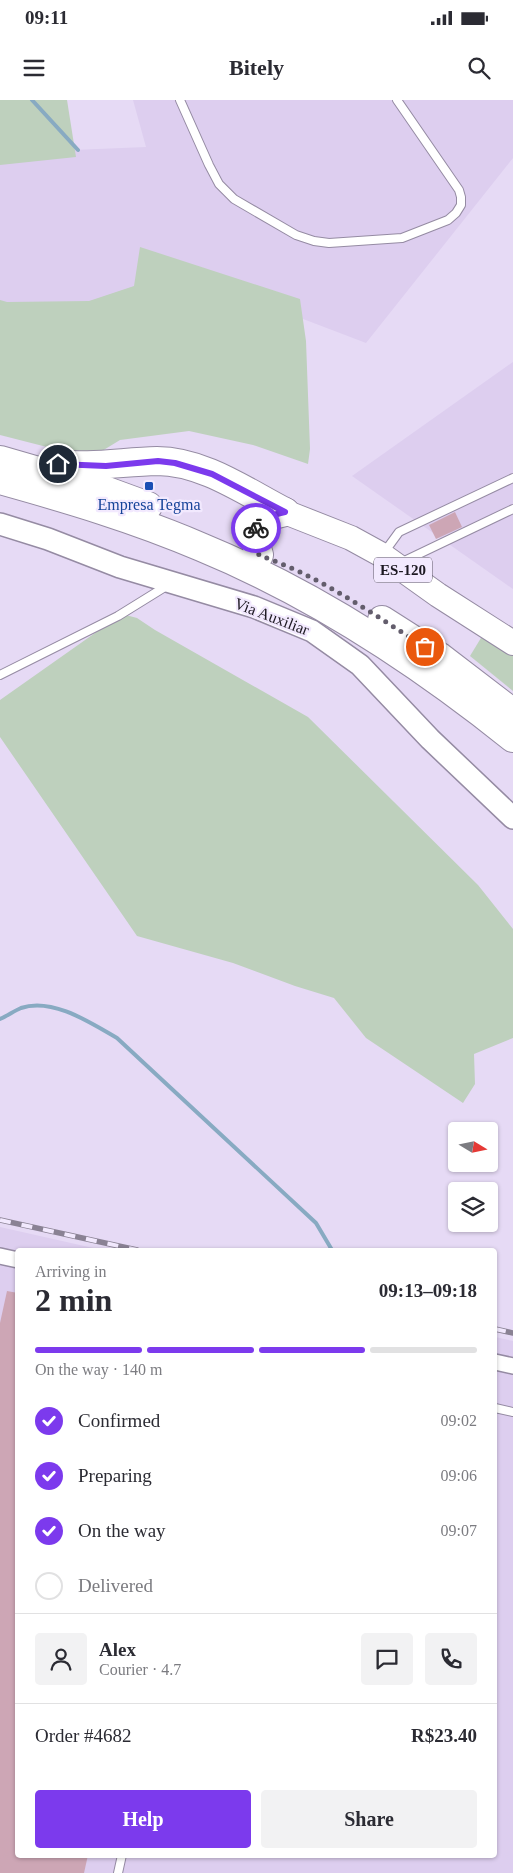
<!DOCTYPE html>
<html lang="en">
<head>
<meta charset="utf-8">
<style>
	:root { --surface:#fff; --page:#f2f2f3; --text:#2b2b33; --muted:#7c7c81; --line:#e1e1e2; --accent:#7c3aed }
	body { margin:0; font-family:Georgia,serif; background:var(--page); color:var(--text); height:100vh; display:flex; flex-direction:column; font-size:19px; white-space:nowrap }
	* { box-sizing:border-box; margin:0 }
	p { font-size:16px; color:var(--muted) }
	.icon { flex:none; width:28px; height:28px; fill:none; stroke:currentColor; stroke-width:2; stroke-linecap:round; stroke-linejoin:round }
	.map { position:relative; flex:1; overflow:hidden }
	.side { position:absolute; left:15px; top:1148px; width:482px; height:610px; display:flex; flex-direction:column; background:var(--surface); border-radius:5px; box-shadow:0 1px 4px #0004 }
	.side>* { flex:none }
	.needle { width:32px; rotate:100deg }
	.controls { position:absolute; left:448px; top:1022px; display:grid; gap:10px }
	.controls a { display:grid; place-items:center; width:50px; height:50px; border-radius:5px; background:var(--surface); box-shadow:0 1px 4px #0004; font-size:25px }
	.pin { position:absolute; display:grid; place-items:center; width:42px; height:42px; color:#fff; margin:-21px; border:2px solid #fff; border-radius:50%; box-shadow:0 1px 5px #0007 }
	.courier { position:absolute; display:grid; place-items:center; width:50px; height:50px; margin:-25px; border:4px solid #7c3aed; border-radius:50%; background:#fff; color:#222; box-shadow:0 1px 6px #0007 }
	.overview em { font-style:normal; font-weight:700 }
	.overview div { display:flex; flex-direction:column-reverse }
	.overview { display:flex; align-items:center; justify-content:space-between; height:85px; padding:0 20px }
	h1 { font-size:32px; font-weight:700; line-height:38px }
	.bar { display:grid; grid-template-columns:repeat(4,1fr); gap:8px 5px; align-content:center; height:60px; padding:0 20px }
	.bar i { height:6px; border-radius:4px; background:var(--line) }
	.bar .selected { background:var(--accent) }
	.bar p { grid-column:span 4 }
	.line { display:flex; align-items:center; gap:12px; padding:0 20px; border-top:1px solid var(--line) }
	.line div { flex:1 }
	.round { display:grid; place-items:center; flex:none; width:52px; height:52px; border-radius:5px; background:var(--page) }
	ol { padding:0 20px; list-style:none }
	li { display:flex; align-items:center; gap:15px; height:55px }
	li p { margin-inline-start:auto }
	li .icon { padding:5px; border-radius:50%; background:var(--accent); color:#fff; stroke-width:4 }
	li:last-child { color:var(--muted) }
	li i { width:28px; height:28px; border:2px solid var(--line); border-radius:50% }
	.action { display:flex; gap:10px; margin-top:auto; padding:10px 20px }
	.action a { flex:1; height:58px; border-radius:5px; background:var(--accent); color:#fff; font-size:20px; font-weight:700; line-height:58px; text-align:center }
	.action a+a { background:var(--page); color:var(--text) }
	.status { display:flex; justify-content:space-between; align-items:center; height:35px; padding:0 25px; background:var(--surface); direction:ltr }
	.status svg { height:14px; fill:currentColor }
	header { display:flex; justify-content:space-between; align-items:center; height:65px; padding:0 20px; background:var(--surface); font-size:22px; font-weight:700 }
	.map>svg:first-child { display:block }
	.built { fill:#ddceef }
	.green { fill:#bed0bd }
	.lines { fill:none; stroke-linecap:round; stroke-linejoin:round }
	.stream { stroke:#88aac2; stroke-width:4 }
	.building { fill:#cda6b5 }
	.lane-casing { stroke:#958ba3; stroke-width:10 }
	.street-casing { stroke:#958ba3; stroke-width:18 }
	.secondary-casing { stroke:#958ba3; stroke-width:24 }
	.primary-casing { stroke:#958ba3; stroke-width:26 }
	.highway-casing { stroke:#958ba3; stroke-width:30 }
	.lane { stroke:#fff; stroke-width:8 }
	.street { stroke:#fff; stroke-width:15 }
	.secondary { stroke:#fff; stroke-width:21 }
	.primary { stroke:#fff; stroke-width:24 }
	.highway { stroke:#fff; stroke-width:28 }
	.rail-casing { stroke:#8a8294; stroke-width:5.5 }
	.rail { stroke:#f2e9fe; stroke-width:4; stroke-dasharray:11; stroke-linecap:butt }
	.done { stroke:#635d6c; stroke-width:5; stroke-dasharray:0 9 }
	.route { stroke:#7c3aed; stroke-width:6 }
	.transit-dot { fill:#1a4fb4; stroke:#f2e9fe; stroke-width:2 }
	.labels { text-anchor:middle; stroke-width:4.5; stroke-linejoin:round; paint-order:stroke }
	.shield { fill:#f2e9fe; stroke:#5d5764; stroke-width:1 }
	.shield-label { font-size:15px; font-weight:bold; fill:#1d1922 }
	.transit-label { font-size:16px; fill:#164399; stroke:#f2e9fe }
	.street-label { font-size:16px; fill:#1d1922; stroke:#f2e9fe }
</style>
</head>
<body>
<div class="status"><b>09:11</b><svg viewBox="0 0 49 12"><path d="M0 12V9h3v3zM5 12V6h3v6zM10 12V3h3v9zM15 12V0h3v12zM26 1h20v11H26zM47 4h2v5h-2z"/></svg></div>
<header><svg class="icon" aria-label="menu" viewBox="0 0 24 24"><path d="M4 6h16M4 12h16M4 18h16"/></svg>Bitely<svg class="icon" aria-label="search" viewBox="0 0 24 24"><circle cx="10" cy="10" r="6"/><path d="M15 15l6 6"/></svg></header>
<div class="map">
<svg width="513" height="1773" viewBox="0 0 513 1773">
	<rect width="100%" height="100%" fill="#e6daf5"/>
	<g class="built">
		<path d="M133,0H513V58L366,243L156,163L147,206L0,212V53L146,47Z"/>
		<path d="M513,262V489L352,376Z"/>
		<path d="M0,1127L102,1150H18V1755H495V1237L513,1241V1773H0Z"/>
	</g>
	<g class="green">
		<path d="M0,0H67L76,57L0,65Z"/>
		<path d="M140,147L300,199L306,241L310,349L308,364L253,345L189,331L120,340L102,351L86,357L0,335V200L7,202L89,201L134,186Z"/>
		<path d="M122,514L137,518L155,530L308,617L478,785L513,829V938L474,954L475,984L463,1003L366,938L334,898L295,886L233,863L137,836L0,637V600Z"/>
		<path d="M484,533L513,545V591L470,556Z"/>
	</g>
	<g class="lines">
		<g class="stream">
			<path d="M32,0L78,50"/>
			<path d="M0,919C7,916 14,911 21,908C52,897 91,923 117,938L316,1123L332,1150"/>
		</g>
	</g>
	<g class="building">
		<path d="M455,412L462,427L436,439L429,425Z"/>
		<path d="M7,1191L18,1193V1755H88L84,1773H0V1223Z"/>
	</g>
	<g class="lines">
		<g class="lane-casing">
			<g id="lane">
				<path d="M180,0L209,65L219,84L234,99L296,135L314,141L329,143L402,138L448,120L456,113L461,105V97L459,90L397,0"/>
				<path d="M383,454L399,432L513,378"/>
				<path d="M400,463L513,409"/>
				<path d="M0,575L118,516L168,485"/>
				<path d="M495,1308L513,1312"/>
				<path d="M118,1773L122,1755"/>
			</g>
		</g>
		<g class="street-casing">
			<g id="street">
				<path d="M0,1156L18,1160"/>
				<path d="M495,1262L513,1266"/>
			</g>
		</g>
		<g class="secondary-casing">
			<path id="secondary" d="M0,424L48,439L120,467L254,507L312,531L360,565L430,639L513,718"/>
		</g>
		<g class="primary-casing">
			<path id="primary" d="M285,412L351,438L382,455L438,495L513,543"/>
		</g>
		<g class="highway-casing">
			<g id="highway">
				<path d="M0,360L107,391L148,406"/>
				<path d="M53,364C88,368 122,362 157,361C203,361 246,392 285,412"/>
				<path d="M0,380C68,399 136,419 201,447C315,494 417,561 513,638"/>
				<path d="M259,455C250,426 257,418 285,412"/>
				<path d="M382,520L440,557L513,613"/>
			</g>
		</g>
		<use href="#lane" class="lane"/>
		<use href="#street" class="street"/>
		<use href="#secondary" class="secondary"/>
		<use href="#primary" class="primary"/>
		<use href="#highway" class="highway"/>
		<g class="rail-casing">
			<g id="rail">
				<path d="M0,1120L137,1150"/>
				<path d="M495,1229L513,1233"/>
			</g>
		</g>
		<use href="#rail" class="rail"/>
	</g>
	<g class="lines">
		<path class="done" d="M256,428L255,442L259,455C272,460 285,465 298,471C342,492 384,521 425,547"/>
		<path class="route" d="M58,364L106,366L158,361L175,363L212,374L285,412C272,415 264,417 256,428"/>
	</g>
	<rect class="transit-dot" x="144" y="381" width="10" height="10" rx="2.5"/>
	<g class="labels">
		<rect class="shield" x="374" y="457.5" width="58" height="25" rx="4"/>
		<g class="shield-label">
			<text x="403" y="475">ES-120</text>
		</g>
		<g class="transit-label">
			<text x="149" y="410">Empresa Tegma</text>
		</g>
		<g class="street-label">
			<text transform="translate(272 516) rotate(21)" y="6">Via Auxiliar</text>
		</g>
	</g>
</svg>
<div class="controls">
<a><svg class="needle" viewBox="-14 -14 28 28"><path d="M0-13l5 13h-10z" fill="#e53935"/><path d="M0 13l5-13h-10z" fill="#7c7c81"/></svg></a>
<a><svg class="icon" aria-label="layers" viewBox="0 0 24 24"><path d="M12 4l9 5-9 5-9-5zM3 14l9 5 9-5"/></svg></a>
</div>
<div class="pin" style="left:425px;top:547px;background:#ea580c"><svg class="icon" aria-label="bag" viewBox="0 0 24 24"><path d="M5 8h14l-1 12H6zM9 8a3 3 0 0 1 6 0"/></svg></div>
<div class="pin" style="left:58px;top:364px;background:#1f2937"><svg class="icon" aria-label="home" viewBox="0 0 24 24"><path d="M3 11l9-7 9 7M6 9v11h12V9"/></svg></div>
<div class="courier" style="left:256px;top:428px"><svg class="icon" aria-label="bike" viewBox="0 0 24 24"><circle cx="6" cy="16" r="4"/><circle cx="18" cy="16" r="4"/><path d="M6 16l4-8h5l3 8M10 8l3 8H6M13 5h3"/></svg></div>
<section class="side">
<div class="overview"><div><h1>2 min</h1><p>Arriving in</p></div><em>09:13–09:18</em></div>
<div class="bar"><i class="selected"></i><i class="selected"></i><i class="selected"></i><i></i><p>On the way · 140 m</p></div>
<ol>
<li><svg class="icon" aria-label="check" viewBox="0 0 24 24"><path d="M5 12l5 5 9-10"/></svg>Confirmed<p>09:02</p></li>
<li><svg class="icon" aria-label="check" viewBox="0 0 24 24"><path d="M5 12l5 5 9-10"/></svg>Preparing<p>09:06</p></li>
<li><svg class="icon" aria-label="check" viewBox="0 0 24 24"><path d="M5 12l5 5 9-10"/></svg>On the way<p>09:07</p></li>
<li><i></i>Delivered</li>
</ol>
<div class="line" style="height:90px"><a class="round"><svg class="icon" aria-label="person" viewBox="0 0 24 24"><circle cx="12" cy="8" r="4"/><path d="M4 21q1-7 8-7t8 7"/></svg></a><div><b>Alex</b><p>Courier · 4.7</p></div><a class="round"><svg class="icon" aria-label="chat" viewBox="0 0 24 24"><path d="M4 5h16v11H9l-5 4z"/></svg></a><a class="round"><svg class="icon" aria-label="phone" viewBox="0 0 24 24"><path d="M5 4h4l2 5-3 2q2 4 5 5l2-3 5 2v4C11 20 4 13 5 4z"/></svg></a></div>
<div class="line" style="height:65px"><div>Order #4682</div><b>R$23.40</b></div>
<div class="action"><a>Help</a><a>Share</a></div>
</section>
</div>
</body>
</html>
